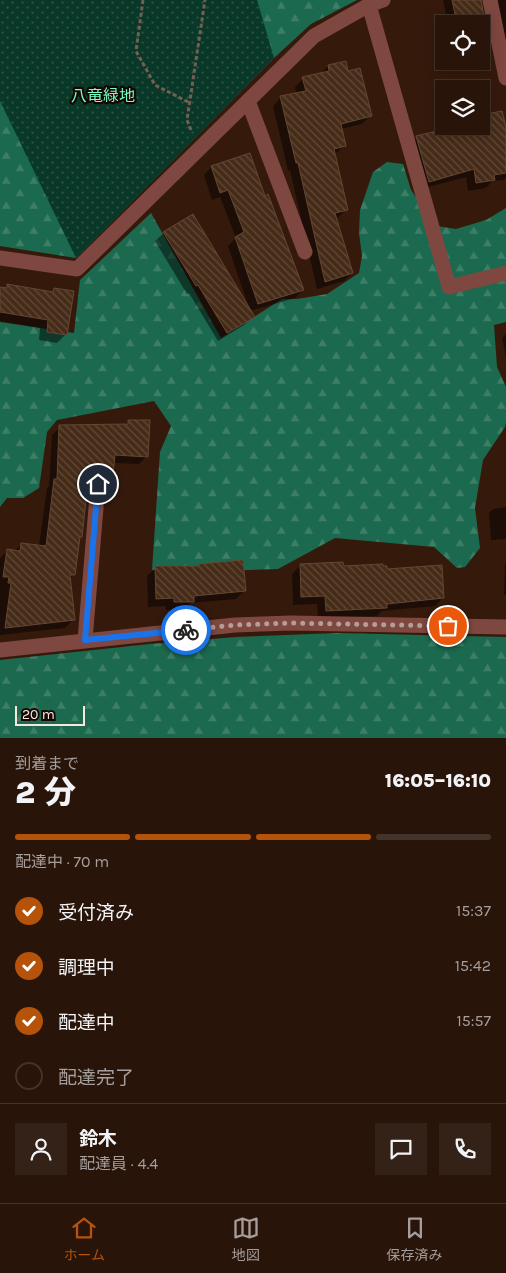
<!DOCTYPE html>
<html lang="ja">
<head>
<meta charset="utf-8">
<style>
	:root { --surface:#281409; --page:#342117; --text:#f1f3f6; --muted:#a59e9c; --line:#44332a; --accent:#b45309 }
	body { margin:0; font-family:Karla,"Noto Sans JP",sans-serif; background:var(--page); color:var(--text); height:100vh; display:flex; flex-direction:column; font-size:19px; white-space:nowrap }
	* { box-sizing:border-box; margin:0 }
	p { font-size:16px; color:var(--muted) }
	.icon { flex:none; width:28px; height:28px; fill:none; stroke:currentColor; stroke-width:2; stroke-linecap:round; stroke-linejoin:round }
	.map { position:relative; height:738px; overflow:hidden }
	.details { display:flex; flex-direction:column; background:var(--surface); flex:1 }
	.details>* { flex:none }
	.buttons { position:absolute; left:435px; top:15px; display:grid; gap:10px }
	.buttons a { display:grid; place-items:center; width:55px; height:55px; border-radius:0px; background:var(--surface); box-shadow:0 2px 12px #0003,0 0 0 1px var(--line); font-size:25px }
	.scale { position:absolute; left:15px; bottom:12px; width:70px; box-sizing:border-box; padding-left:5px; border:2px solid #f9e6dd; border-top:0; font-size:14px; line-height:18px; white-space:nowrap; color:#f9e6dd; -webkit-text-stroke:4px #140804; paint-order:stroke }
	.pin { position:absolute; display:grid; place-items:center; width:42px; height:42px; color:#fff; margin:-21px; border:2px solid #fff; border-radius:50%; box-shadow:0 1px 5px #0007 }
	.courier { position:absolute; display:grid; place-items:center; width:50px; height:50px; margin:-25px; border:4px solid #1a73e8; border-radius:50%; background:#fff; color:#222; box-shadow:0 1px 6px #0007 }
	.summary em { font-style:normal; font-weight:800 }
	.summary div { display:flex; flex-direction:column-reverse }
	.summary { display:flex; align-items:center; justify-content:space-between; height:85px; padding:0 15px }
	h1 { font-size:32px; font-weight:800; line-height:38px }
	.bar { display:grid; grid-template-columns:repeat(4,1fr); gap:8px 5px; align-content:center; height:60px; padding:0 15px }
	.bar i { height:6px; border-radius:4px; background:var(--line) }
	.bar .selected { background:var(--accent) }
	.bar p { grid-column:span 4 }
	.line { display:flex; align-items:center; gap:12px; padding:0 15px; border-top:1px solid var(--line) }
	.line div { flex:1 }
	.round { display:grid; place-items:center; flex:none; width:52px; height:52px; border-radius:0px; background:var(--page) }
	ol { padding:0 15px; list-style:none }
	li { display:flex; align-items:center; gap:15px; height:55px }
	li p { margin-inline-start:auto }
	li .icon { padding:5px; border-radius:50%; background:var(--accent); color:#fff; stroke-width:4 }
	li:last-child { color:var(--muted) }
	li i { width:28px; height:28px; border:2px solid var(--line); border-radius:50% }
	.tab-bar { display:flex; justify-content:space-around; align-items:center; height:70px; border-top:1px solid var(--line); background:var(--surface); font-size:14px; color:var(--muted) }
	.tab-bar a { display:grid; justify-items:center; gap:2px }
	.tab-bar .selected { color:var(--accent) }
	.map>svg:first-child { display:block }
	.forest { fill:url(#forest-firs) }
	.park { fill:url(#park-dots) }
	.shadow { fill:#0007 }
	.building { fill:url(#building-back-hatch); stroke:#634733 }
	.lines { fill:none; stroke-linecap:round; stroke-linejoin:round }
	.path { stroke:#775e52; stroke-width:3; stroke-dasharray:4 2.5; stroke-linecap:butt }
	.minor { stroke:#7e4740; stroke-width:15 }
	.done { stroke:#b49f94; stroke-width:5; stroke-dasharray:0 9 }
	.route { stroke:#1a73e8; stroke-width:6 }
	.labels { text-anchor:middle; stroke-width:4.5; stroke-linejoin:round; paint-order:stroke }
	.park-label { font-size:16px; fill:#79fcc8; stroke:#140804 }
</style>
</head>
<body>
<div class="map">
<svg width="506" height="738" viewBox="0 0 506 738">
	<defs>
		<pattern id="forest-firs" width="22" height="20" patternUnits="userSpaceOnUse" patternTransform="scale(1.25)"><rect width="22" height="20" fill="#1b694e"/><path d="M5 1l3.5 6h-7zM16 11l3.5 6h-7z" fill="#3d7e67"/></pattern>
		<pattern id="park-dots" width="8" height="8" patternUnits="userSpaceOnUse" patternTransform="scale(1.25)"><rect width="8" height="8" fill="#093828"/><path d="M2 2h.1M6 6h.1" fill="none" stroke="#2e5547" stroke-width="1.8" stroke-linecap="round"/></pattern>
		<pattern id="building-back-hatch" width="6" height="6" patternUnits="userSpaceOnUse" patternTransform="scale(1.25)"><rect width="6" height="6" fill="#462c18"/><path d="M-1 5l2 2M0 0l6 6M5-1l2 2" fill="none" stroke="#614b39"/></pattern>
	</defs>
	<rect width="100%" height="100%" fill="#351a0c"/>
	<g class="forest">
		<path d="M0,0H357L311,24L274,58L76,258L0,246Z"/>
		<path d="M387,162L403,164L411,190L422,206L431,225L456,229L486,220L506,208V322L494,325L497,367L506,387V422L505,427L483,460L475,508L480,548L465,567L457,568L434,547L335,538L278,569L213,571L152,570L160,452L171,426L154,401L57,420L47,432L39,488L23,498H7L0,507V322L74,333L80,280L151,213L221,338L282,299H297L327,294L359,273L362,256L359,233L360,210L373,172Z"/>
		<path d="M337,633L506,637V738H0V660L150,644L236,637Z"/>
	</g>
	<path class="park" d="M0,0H257L274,58L76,258L0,101Z"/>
	<g class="shadow">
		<path d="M443,0H480L487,38L481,44V24H448Z"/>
		<path d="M488,0H506V40L500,41Z"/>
		<path d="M328,66L347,72L370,116L362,124L341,129L345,146L334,155L346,210L336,219L352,273L344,281L317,289L290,170L288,171L273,106L281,97L296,94L295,87L303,79L320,75Z"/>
		<path d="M437,128L506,132V177L504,180L492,181L486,188L468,191L466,177L421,189L408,146L417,138L432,134Z"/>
		<path d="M250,154L264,197L303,290L295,298L250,311L253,317L244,325L218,341L189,293L187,294L155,241L164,233L249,308L228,246L236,238L220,197L212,200L204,175L211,167Z"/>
		<path d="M8,286L51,292L54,289L66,334L57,343L39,340L40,328L0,321V288L4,289Z"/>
		<path d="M506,334V357L502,338Z"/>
		<path d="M128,421L147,456L139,464L113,463L111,483L103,491L96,484L91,482L86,483L80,537L79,538L74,575L69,580L73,620L65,628L0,635V558L7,551L14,552L21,544L39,546L47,488L49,486L52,435L60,427L124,425Z"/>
		<path d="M506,507V539L491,540L489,513L493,509Z"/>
		<path d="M505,564H506V595H504Z"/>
		<path d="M199,565L245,590L236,599L191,603L184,610H166V606L148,607L147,576L156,568L198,567Z"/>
		<path d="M300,566L386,570L443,598L435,606L382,611L377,616L318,619L317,604L293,605L292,574Z"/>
	</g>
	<g class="building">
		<path d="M452,0H481L488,39L481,40V24H457Z"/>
		<path d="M346,61L348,71L360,68L372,116L341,124L346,146L334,149L348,210L335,213L353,273L325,282L298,163H296L280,96L306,91L302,77L329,71L328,65Z"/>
		<path d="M502,111L506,127V173L494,175L495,180L476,183L474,169L429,182L416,136L437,131L436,126H481V115Z"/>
		<path d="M250,153L265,196L268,194L304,290L258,304L235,237L244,232L228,190L220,193L211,166Z"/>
		<path d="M193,214L255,317L227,333L198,285L196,286L163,232Z"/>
		<path d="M7,284L53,292L54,288L74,291L67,335L47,332L48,320L0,312V287L7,288Z"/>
		<path d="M128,420H150L148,457L115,455L112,484L107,483L104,477L99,475L94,476L89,481H88L82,537H80L75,575H70L75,620L5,628L11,583H8L9,577H3L7,549L20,551L21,543L46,546L54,479H57L59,425L128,424Z"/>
		<path d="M243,560L246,591L194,596V602H174V598L156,599L155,566H199V564Z"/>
		<path d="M343,562L344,566L383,564V566H387V569L442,565L444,598L387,604V608L326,611L325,596L301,597L300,564Z"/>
	</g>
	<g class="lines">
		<g class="path">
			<path d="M143,0L136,51L155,85L190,103"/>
			<path d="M191,130L187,120L205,0"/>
		</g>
		<g class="minor">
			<path d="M490,0L506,78"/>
			<path d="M369,5L449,287L506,273"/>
			<path d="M248,101L305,252"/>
			<path d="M0,258L77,269L314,36L369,5L383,0"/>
			<path d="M85,640L98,484"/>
			<path d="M0,650L235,625L291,623L506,627"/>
		</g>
	</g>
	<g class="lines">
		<path class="done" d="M186,630L235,625L291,623L448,626"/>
		<path class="route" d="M98,484L85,640L186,630"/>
	</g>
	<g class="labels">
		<g class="park-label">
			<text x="103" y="101">八竜緑地</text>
		</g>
	</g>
</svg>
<div class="buttons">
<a><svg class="icon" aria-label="locate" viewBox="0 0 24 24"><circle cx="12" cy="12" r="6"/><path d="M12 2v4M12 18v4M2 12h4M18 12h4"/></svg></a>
<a><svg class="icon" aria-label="layers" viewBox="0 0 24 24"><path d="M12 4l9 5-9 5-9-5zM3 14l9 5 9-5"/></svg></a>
</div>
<div class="scale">20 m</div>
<div class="pin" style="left:448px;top:626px;background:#ea580c"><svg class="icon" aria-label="bag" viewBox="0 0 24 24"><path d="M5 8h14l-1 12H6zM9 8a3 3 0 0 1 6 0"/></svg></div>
<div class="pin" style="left:98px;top:484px;background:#1f2937"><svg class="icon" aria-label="home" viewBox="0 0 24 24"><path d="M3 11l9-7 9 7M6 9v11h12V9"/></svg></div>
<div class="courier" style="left:186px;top:630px"><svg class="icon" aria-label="bike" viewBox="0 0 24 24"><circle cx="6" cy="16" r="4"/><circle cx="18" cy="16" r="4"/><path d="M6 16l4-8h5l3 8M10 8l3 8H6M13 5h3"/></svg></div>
</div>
<section class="details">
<div class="summary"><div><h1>2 分</h1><p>到着まで</p></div><em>16:05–16:10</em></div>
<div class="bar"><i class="selected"></i><i class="selected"></i><i class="selected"></i><i></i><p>配達中 · 70 m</p></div>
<ol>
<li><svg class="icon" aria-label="check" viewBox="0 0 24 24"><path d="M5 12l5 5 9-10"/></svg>受付済み<p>15:37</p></li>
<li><svg class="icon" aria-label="check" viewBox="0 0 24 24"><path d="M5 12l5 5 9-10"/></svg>調理中<p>15:42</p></li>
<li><svg class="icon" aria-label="check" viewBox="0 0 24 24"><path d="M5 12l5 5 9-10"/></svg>配達中<p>15:57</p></li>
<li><i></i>配達完了</li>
</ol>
<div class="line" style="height:90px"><a class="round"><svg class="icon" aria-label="person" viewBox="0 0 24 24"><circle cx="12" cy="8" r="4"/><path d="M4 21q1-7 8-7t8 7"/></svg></a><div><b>鈴木</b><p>配達員 · 4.4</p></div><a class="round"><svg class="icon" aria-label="chat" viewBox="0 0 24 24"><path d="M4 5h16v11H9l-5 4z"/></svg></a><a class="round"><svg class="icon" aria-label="phone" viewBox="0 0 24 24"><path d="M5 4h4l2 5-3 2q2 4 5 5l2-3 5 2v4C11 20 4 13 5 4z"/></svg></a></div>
</section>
<nav class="tab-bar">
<a class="selected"><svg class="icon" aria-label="home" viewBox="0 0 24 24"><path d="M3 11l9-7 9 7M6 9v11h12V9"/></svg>ホーム</a>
<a><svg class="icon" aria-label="map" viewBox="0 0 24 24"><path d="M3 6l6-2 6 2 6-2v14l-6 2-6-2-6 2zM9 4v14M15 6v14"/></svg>地図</a>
<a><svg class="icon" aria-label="saved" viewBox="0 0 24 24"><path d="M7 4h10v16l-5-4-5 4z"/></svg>保存済み</a>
</nav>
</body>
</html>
